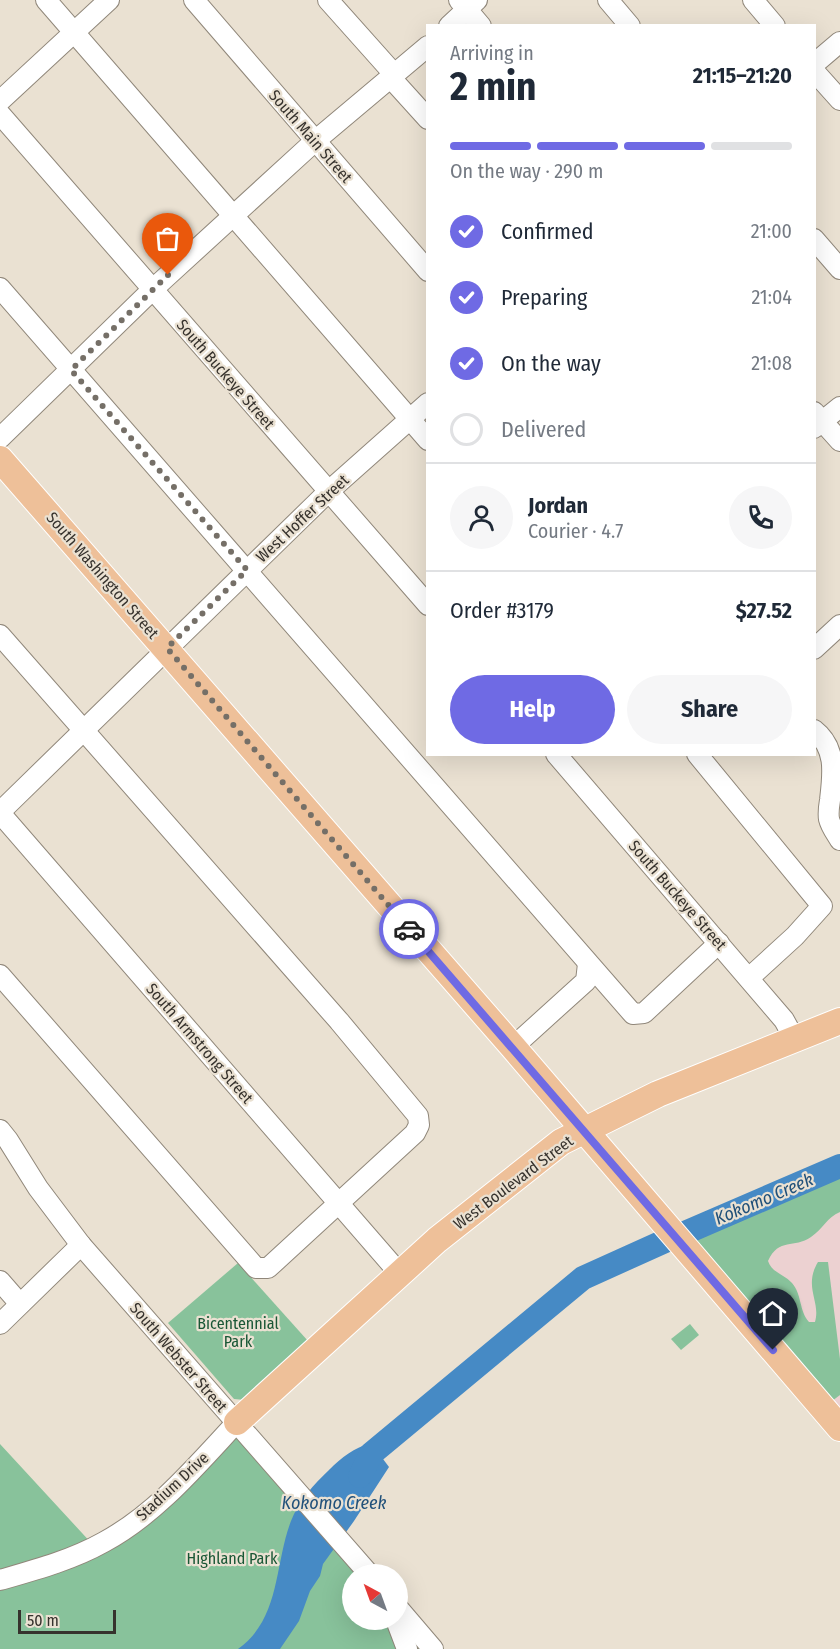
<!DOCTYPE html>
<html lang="en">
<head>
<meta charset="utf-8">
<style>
	:root { --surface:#fff; --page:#f6f6f7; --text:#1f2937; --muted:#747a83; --line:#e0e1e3; --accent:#6f6ae4 }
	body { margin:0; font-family:"Fira Sans Condensed",sans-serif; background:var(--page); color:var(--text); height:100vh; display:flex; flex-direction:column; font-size:22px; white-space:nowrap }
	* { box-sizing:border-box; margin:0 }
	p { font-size:20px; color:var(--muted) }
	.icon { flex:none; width:33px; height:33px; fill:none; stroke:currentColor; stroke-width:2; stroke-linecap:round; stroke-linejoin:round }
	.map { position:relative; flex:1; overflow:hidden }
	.panel { position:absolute; left:426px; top:24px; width:390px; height:732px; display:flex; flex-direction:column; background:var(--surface); border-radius:0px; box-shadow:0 6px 24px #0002 }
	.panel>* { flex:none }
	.needle { width:39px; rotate:319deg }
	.buttons { position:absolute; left:342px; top:1564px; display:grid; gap:12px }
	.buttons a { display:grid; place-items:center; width:66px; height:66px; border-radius:50%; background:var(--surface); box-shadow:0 6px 24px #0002; font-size:30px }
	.scale { position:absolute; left:18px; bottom:15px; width:98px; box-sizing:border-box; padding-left:6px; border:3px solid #36322d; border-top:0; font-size:16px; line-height:21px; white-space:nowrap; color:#36322d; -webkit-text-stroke:4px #eae1d2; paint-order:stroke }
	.pin { position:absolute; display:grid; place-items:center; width:51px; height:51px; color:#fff; margin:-62px -26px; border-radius:50% 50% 50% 0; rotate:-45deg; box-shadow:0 0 6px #0007 }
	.pin .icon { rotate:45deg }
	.courier { position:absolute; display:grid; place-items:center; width:60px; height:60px; margin:-30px; border:4px solid #6f6ae4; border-radius:50%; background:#fff; color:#222; box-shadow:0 2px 8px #0007 }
	.headline em { font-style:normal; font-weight:700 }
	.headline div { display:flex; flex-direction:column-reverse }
	.headline { display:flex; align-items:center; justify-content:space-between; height:102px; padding:0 24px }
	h1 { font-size:39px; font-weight:700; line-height:45px }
	.bar { display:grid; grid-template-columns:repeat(4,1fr); gap:9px 6px; align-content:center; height:72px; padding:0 24px }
	.bar i { height:8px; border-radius:4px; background:var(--line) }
	.bar .on { background:var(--accent) }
	.bar p { grid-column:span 4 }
	.line { display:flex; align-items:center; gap:15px; padding:0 24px; border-top:2px solid var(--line) }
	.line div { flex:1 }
	.round { display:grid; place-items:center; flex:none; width:63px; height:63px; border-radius:32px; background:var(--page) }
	ol { padding:0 24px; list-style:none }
	li { display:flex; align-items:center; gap:18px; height:66px }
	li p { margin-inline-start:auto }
	li .icon { padding:6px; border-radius:50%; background:var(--accent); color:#fff; stroke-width:4 }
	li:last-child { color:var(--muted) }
	li i { width:33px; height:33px; border:3px solid var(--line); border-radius:50% }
	.button { display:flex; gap:12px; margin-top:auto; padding:12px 24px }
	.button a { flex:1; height:69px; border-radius:36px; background:var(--accent); color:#fff; font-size:24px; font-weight:700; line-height:69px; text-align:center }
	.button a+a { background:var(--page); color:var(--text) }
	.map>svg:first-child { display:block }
	.commercial { fill:#ecd1d1 }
	.green { fill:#88c29b }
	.water { fill:#468ac5 }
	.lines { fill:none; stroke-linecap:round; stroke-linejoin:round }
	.river { stroke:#468ac5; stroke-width:24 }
	.minor-casing { stroke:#90877a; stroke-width:22 }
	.major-casing { stroke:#fff; stroke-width:28 }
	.minor { stroke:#fff; stroke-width:20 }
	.major { stroke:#eec099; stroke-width:26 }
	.done { stroke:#756f67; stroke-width:6; stroke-dasharray:0 10.8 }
	.route { stroke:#6f6ae4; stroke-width:8 }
	.labels { text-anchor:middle; stroke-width:4.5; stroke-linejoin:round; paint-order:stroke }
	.street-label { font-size:16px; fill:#36322d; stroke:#eae1d2 }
	.park-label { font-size:16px; fill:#195735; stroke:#eae1d2 }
	.water-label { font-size:18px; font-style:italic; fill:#21517a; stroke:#eae1d2 }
</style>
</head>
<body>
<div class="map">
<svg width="840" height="1649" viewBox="0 0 840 1649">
	<rect width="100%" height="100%" fill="#eae1d2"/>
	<path class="commercial" d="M840,1166V1428L676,1236Z"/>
	<g class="green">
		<path d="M840,1166V1212C827,1217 823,1229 811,1237C794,1249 779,1237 768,1261C772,1273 784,1274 792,1283C802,1294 799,1311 809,1322H815C821,1301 803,1287 818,1262H828L840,1359V1395L832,1401L676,1236Z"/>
		<path d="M238,1263L308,1341L245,1400L234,1399L168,1323Z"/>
		<path d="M690,1324L699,1335L681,1350L671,1339Z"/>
		<path d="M237,1422L370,1575H352V1620H398L433,1649H0V1444L94,1546Z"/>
	</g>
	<path class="water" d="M371,1443L389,1467L354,1521L323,1564L320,1576L310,1591L299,1621L280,1649H238C281,1618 274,1565 291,1521C298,1502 315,1483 329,1470C342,1457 354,1448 371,1443Z"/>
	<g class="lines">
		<g class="river">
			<path d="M687,1232L840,1166"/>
			<path d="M360,1476L371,1454L583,1278L665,1241"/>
		</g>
		<g class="minor-casing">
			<g id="minor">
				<path d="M46,0L428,440"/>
				<path d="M194,0L428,271"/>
				<path d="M328,0L394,74"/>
				<path d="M459,0L481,26"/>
				<path d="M608,0L630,26"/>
				<path d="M753,0L775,26"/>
				<path d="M449,26L477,0"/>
				<path d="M814,64L840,42"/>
				<path d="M814,71L840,100"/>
				<path d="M390,77L428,119"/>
				<path d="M0,101L109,0"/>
				<path d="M0,114L428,605"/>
				<path d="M814,239L840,269"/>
				<path d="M0,288L633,1014L644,1013L719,943"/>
				<path d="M814,412L840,441"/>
				<path d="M814,428L840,407"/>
				<path d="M0,438L152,290L315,141L428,46"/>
				<path d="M0,635L339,1021L418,1116L419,1125L415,1133L268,1268H256L0,975"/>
				<path d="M814,649L840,625"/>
				<path d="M814,730C837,748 833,774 830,800C829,806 828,813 829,819C831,827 836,833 840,840"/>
				<path d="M556,754L784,1020L795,1040"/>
				<path d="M697,754L822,906L795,936L749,978"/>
				<path d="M0,812L329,491L428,403"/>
				<path d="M0,813L400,1274"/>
				<path d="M513,1047L586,981L588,964"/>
				<path d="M0,1130L8,1140L38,1188L81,1245L370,1575"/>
				<path d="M0,1281L20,1304"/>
				<path d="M0,1324L81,1245"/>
				<path d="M0,1580C35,1570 72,1560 104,1542C156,1514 197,1465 237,1422"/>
				<path d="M398,1608L433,1649"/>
				<path d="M396,1620L407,1649"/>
			</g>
		</g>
		<g class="major-casing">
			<g id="major">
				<path d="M0,459L513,1047L840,1428"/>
				<path d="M237,1422L437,1240L561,1142L658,1094L840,1021"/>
			</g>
		</g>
		<use href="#minor" class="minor"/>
		<use href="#major" class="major"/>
	</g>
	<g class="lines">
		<path class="done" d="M168,275L71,370L247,570L167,648L409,929"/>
		<path class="route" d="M409,929L773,1350"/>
	</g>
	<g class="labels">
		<g class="street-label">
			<text transform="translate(311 136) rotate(49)" y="6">South Main Street</text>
			<text transform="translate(226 374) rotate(49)" y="6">South Buckeye Street</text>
			<text transform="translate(302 518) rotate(-43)" y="6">West Hoffer Street</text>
			<text transform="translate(103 575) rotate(49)" y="6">South Washington Street</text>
			<text transform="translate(678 895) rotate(49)" y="6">South Buckeye Street</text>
			<text transform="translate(200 1043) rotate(49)" y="6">South Armstrong Street</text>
			<text transform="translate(513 1182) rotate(-37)" y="6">West Boulevard Street</text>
			<text transform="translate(179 1357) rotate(49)" y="6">South Webster Street</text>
			<text transform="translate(172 1486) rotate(-43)" y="6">Stadium Drive</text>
		</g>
		<g class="park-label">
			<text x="238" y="1329">Bicentennial<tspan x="238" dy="18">Park</tspan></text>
			<text x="232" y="1564">Highland Park</text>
		</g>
		<g class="water-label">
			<text transform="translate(764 1199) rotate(-23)" y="6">Kokomo Creek</text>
			<text x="334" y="1509">Kokomo Creek</text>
		</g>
	</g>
</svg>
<div class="buttons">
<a><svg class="needle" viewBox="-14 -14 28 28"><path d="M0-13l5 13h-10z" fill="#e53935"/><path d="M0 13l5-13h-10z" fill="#747a83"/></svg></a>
</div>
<div class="scale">50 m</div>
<div class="pin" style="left:168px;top:275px;background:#ea580c"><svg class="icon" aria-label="bag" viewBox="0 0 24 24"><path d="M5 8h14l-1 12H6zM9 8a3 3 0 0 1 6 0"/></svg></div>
<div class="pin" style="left:773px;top:1350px;background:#1f2937"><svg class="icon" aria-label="home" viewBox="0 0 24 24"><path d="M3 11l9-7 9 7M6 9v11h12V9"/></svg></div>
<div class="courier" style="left:409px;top:929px"><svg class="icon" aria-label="car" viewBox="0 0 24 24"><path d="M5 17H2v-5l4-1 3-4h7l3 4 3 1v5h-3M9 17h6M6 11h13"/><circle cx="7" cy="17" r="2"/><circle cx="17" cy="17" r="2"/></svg></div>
<section class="panel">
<div class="headline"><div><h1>2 min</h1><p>Arriving in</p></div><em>21:15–21:20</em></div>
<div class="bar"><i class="on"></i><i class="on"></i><i class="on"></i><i></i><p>On the way · 290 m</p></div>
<ol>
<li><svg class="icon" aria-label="check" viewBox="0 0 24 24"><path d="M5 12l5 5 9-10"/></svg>Confirmed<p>21:00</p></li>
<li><svg class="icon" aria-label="check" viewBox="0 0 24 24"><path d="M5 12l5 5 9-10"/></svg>Preparing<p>21:04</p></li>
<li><svg class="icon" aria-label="check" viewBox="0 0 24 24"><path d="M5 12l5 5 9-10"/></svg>On the way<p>21:08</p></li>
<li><i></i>Delivered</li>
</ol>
<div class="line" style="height:108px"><a class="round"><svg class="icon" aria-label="person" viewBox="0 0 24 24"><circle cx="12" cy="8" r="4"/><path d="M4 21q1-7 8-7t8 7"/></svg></a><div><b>Jordan</b><p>Courier · 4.7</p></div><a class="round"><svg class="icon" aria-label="phone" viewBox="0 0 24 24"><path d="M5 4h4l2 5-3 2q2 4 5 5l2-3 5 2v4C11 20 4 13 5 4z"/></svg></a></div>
<div class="line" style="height:78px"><div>Order #3179</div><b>$27.52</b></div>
<div class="button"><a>Help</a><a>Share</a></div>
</section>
</div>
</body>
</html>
